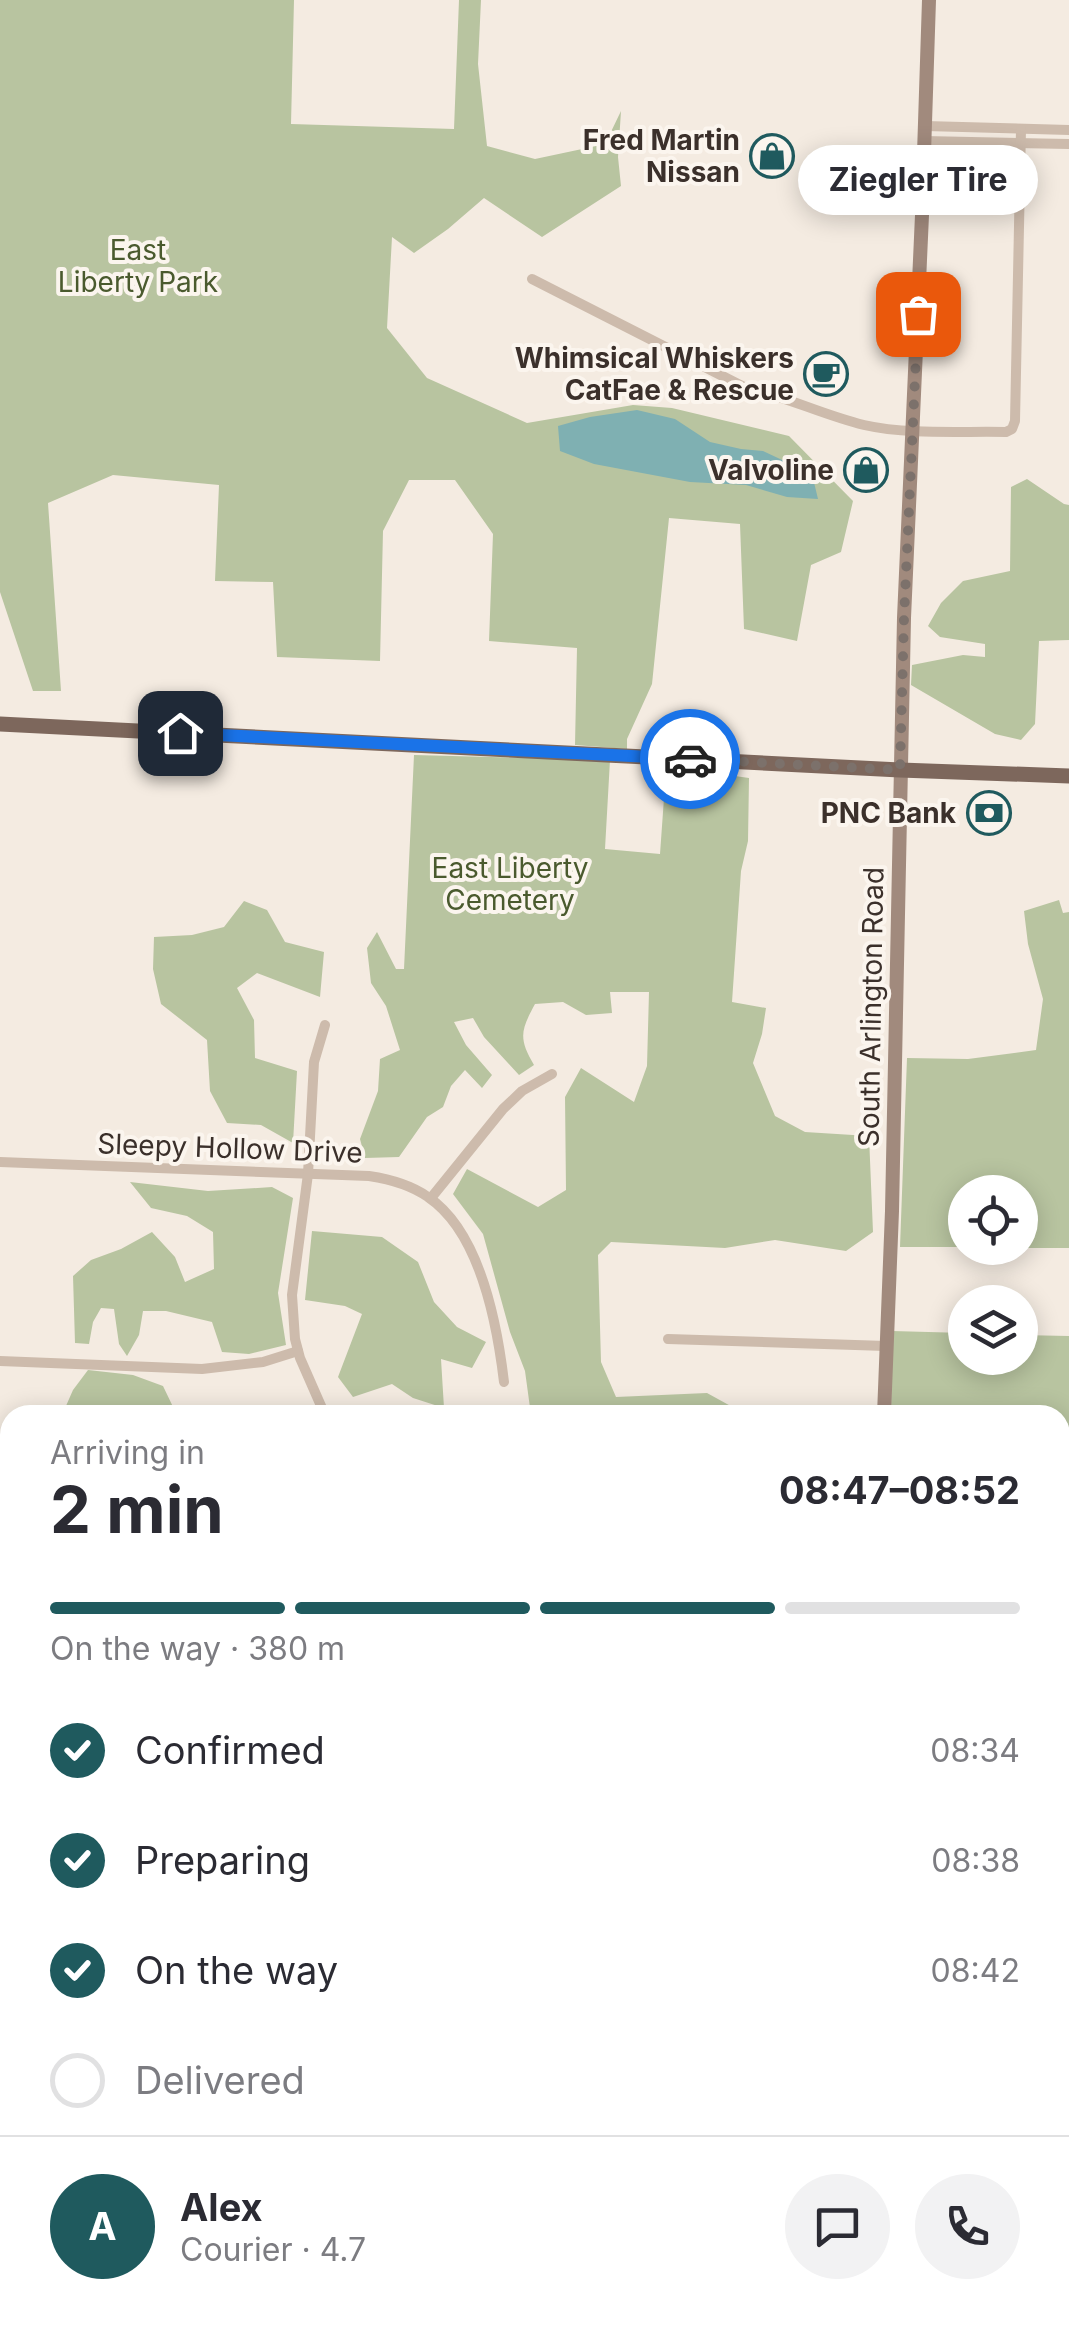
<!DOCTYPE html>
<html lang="en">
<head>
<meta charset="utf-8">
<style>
	:root { --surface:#fff; --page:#f2f2f3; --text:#2b2b33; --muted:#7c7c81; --line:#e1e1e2; --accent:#1f5a5e }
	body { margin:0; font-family:Inter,sans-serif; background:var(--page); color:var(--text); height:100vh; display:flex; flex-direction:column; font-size:38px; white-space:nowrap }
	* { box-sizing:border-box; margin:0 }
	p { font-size:32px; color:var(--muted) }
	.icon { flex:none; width:55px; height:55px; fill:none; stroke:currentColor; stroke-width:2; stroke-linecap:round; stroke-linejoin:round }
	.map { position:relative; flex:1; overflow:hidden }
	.drawer { position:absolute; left:0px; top:1405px; width:1070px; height:930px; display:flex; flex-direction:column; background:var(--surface); border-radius:30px 30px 0 0; box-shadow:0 5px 25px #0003 }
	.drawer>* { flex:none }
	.fabs { position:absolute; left:948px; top:1175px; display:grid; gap:20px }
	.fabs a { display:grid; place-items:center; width:90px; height:90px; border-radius:50%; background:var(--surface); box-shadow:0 5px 25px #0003; font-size:50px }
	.pin { position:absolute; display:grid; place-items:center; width:85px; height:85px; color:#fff; margin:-42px; border-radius:20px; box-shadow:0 5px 15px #0006 }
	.courier { position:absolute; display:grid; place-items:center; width:100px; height:100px; margin:-50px; border:8px solid #1a73e8; border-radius:50%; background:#fff; color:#222; box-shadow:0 2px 12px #0007 }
	.bubble { position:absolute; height:70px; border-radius:35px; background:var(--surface); box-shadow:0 5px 25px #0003; font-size:32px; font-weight:700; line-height:70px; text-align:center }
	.overview em { font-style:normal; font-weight:700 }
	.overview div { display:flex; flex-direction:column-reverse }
	.overview { display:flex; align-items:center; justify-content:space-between; height:170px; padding:0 50px }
	h1 { font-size:65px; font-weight:700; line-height:75px }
	.bar { display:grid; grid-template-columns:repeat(4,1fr); gap:15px 10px; align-content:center; height:120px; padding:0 50px }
	.bar i { height:12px; border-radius:8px; background:var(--line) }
	.bar .on { background:var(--accent) }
	.bar p { grid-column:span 4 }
	.line { display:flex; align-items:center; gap:25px; padding:0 50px; border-top:2px solid var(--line) }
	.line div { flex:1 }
	.round { display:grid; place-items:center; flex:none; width:105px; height:105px; border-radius:52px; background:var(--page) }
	ol { padding:0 50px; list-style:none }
	li { display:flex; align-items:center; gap:30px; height:110px }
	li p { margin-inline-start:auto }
	li .icon { padding:10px; border-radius:50%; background:var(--accent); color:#fff; stroke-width:4 }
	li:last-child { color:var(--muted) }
	li i { width:55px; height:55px; border:5px solid var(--line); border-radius:50% }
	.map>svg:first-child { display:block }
	.green { fill:#b8c4a0 }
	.water { fill:#7fb0b2 }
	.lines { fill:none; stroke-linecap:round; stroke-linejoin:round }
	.minor { stroke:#cdbbac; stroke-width:10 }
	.secondary { stroke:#a18a7d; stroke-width:14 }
	.primary { stroke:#7d675c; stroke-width:15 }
	.done { stroke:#7c716b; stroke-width:10; stroke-dasharray:0 18 }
	.route { stroke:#1a73e8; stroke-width:12 }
	.labels { text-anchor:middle; stroke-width:8; stroke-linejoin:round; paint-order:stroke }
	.poi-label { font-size:28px; font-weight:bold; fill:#3b302b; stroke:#fbf5ee; text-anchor:end }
	.park-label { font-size:28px; fill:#4a5a2e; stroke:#fbf5ee }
	.street-label { font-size:28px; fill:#3b302b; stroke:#fbf5ee }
</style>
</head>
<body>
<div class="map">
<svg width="1069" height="2335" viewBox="0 0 1069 2335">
	<rect width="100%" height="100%" fill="#f4ebe1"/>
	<g class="green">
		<path d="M0,0H294L291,124L454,129L459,0H481L478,64L487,146L535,159L601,145L608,138L621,111L618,157L621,186L542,237L484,198L448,229L414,253L392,237L387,328L427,378L527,423L633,405L672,408L789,436L853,501L841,552L811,565L797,641L744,629L740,524L669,518L652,684L627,739V749L575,745L577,648L489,641L493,534L455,480H409L383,531L380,661L277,657L273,582L215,581L219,485L113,475L48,503L61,691H33L0,592Z"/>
		<path d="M1027,479L1064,504L1069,505V640L1039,641L1035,724L1021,740L995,734L911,685L912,665L963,655L985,657V644L940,637L928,626L941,603L963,581L1010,571L1011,487Z"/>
		<path d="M414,755L610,760L605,849L660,854L666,770L707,772L749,778L748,841L741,871L732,1002L766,1008L762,1034L753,1063L775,1116L805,1132L869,1136L873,1232L846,1251L775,1240L725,1248L611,1242L598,1255L601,1362L616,1397L707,1393L747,1415H531L525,1371L510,1332L483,1234L453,1194L467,1169L538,1207L566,1190L565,1097L581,1068L634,1102L647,1066L649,992H610L612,1013L586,1015L563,1002L535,1004C521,1030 518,1038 534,1065L519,1075L484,1037L473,1018L454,1022L466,1045L492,1075L482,1088L465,1070L451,1086L443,1107L427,1117L399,1157L365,1158L360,1139L378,1091L380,1059L400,1050L386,1006L371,983L367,948L377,932L396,969H404Z"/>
		<path d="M1059,900L1063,913L1069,912V1248H983H1020V1192H965V1247H900L907,1058L968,1059L1036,1050L1043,999L1028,944L1024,911Z"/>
		<path d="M244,901L267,910L285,942L324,952L320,997L257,973L237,988L254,1020L255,1058L297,1071L293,1143L261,1125L227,1123L210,1091L207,1040L161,1004L153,969L154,937L192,935L224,927Z"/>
		<path d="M130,1182L208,1191L272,1187L293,1198L278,1293L286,1345L249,1354L222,1352L212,1322L166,1311H143L139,1335L127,1356L119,1344L114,1309L101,1308L93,1322L89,1344L75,1343L73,1276L91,1260L121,1249L152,1232L175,1257L185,1282L214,1269L213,1232L187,1216L151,1208Z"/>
		<path d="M312,1231L382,1237L418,1262L434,1302L457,1327L486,1342L472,1368L441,1359L444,1408L413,1398L392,1384L353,1397L338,1377L362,1314L345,1306L305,1300Z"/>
		<path d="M892,1331L965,1333V1358H1020V1335L1069,1336V1568H1060V1415H891Z"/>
		<path d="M88,1370L133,1375L163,1386L175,1411L302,1405L308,1415H62L73,1390Z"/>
		<path d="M0,1603L10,1605V1834L0,1841Z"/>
		<path d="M10,2123V2325H312L311,2335H0V2128Z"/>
		<path d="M1060,2271L1069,2274V2335H855V2325H1060Z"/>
	</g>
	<g class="water">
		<path d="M637,410L675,419L710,442L741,449L763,451L812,474L818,499L787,497L746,485L690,482L594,464L560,451L558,426L590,417Z"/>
		<path d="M1069,1680V1749L1060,1754V1684Z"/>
	</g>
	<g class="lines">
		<g class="minor">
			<path d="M925,126L1069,130"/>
			<path d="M924,141L1069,144"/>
			<path d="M532,279L744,387C785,396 823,415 864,425C908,435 962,431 1006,432L1012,429L1015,421L1021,129"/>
			<path d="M0,1162L369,1176C389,1179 411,1185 428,1197C480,1232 497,1323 504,1382"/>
			<path d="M431,1198L503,1109L522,1091L552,1074"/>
			<path d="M668,1339L886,1346"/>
			<path d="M0,1361L202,1369L263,1362L298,1351"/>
			<path d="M325,1415L300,1358L295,1339L292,1295L308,1174L314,1062L325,1025"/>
			<path d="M0,1568L10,1569"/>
			<path d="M1060,1798L1069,1794"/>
			<path d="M1060,1813L1069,1808"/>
			<path d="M1060,2063L1069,2064"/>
			<path d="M320,2326L500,2335"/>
			<path d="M635,2335V2325"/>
			<path d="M798,2335L799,2325"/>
		</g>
		<g class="secondary">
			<path d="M884,1415L892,1211L904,618L922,215L929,0"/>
			<path d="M850,2335L851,2325"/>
		</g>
		<path class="primary" d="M0,724L900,770L1069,776"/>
	</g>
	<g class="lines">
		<path class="done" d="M690,759L900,770L904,618L918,314"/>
		<path class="route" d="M180,733L690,759"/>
	</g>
	<defs>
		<g id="shop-ring" transform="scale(2.25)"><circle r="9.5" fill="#fbf5ee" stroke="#1f5a5e" stroke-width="1.5"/><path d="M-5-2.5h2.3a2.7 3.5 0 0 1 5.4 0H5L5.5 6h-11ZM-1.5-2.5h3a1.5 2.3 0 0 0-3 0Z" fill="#1f5a5e"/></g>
		<g id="cafe-ring" transform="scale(2.25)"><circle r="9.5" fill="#fbf5ee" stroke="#1f5a5e" stroke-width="1.5"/><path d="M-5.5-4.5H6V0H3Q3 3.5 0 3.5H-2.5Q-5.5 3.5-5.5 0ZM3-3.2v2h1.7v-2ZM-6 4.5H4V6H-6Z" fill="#1f5a5e"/></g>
		<g id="bank-ring" transform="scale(2.25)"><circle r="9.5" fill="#fbf5ee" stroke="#1f5a5e" stroke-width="1.5"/><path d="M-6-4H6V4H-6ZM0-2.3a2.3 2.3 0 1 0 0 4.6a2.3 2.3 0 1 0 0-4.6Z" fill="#1f5a5e"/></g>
	</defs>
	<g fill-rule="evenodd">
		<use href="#shop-ring" x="772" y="156"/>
		<use href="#cafe-ring" x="826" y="374"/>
		<use href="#shop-ring" x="866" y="470"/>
		<use href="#bank-ring" x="989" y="813"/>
	</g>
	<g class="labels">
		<g class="poi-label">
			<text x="740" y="150">Fred Martin<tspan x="740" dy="32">Nissan</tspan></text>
			<text x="794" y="368">Whimsical Whiskers<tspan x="794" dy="32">CatFae &amp; Rescue</tspan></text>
			<text x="834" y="480">Valvoline</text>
			<text x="956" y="823">PNC Bank</text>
		</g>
		<g class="park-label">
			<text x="138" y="260">East<tspan x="138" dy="32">Liberty Park</tspan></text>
			<text x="510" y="878">East Liberty<tspan x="510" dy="32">Cemetery</tspan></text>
		</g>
		<g class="street-label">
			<text transform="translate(871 1007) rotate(-89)" y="10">South Arlington Road</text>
			<text transform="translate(230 1148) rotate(2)" y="10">Sleepy Hollow Drive</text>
		</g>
	</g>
</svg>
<div class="fabs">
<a><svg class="icon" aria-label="locate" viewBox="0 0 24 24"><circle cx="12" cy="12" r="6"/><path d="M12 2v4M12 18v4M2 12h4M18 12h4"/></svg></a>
<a><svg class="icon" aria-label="layers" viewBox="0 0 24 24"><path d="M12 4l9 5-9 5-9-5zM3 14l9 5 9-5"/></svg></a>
</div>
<div class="pin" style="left:918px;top:314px;background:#ea580c"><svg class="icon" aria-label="bag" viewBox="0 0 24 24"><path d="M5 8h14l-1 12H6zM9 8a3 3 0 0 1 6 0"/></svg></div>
<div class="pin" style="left:180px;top:733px;background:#1f2937"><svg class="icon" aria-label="home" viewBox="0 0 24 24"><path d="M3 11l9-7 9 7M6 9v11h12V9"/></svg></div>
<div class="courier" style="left:690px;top:759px"><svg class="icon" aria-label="car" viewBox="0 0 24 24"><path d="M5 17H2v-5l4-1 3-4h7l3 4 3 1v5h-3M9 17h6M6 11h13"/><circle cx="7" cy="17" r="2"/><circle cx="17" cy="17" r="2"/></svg></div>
<div class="bubble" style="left:798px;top:145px;width:240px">Ziegler Tire</div>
<section class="drawer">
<div class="overview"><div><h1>2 min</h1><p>Arriving in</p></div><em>08:47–08:52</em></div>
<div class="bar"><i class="on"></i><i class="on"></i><i class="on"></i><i></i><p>On the way · 380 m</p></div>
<ol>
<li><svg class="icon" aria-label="check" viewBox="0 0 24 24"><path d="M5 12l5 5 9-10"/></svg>Confirmed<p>08:34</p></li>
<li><svg class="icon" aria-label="check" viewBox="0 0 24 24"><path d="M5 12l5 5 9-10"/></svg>Preparing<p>08:38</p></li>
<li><svg class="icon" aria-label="check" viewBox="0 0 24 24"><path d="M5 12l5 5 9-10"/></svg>On the way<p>08:42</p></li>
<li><i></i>Delivered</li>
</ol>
<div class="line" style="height:180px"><b class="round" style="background:var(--accent);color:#fff">A</b><div><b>Alex</b><p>Courier · 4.7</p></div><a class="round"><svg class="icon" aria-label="chat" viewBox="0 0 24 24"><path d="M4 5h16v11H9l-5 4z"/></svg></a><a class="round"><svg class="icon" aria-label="phone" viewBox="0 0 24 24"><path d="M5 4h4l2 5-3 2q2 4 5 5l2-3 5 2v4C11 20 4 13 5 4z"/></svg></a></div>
</section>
</div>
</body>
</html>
